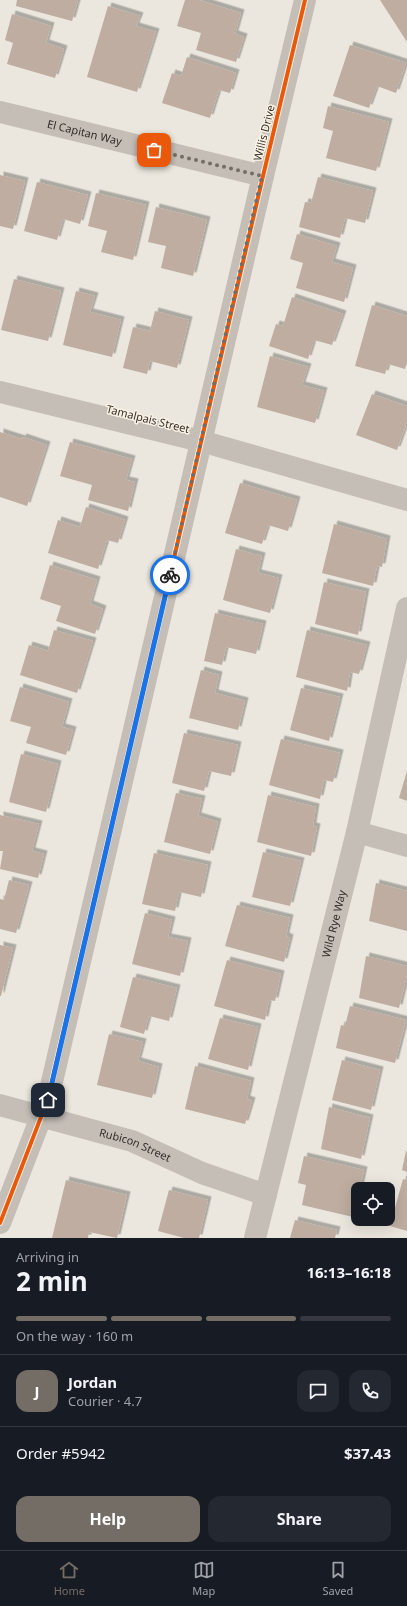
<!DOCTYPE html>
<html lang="en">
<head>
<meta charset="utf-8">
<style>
	:root { --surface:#171b24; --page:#242831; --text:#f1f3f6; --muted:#9ea1a6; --line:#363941; --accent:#746d66 }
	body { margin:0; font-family:"Noto Sans",sans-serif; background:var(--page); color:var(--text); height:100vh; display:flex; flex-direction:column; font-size:15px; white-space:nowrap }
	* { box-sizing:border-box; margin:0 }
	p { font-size:13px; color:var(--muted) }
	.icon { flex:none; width:22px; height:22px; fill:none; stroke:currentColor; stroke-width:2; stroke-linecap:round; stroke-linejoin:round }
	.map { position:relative; height:1238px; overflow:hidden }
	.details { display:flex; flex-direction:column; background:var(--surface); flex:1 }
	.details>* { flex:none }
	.controls { position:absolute; left:351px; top:1182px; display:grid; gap:8px }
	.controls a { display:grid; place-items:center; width:44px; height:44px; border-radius:8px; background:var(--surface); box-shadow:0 4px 16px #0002; font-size:20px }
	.pin { position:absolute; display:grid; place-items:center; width:34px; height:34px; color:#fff; margin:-17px; border-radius:8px; box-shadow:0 2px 6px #0006 }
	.courier { position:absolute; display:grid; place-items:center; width:40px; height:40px; margin:-20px; border:3px solid #1a73e8; border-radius:50%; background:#fff; color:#222; box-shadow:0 1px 5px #0007 }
	.summary em { font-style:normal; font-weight:700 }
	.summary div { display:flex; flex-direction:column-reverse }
	.summary { display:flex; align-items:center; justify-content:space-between; height:68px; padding:0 16px }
	h1 { font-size:26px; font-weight:700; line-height:30px }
	.bar { display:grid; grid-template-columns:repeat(4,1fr); gap:6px 4px; align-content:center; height:48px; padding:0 16px }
	.bar i { height:5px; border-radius:3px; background:var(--line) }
	.bar .active { background:var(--accent) }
	.bar p { grid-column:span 4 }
	.line { display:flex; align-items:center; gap:10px; padding:0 16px; border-top:1px solid var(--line) }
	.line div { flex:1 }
	.round { display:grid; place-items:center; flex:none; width:42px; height:42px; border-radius:12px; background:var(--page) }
	.action { display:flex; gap:8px; margin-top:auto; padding:8px 16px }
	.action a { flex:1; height:46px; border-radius:12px; background:var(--accent); color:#fff; font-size:16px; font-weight:700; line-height:46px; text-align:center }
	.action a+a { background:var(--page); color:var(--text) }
	.dock { display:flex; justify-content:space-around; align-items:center; height:56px; border-top:1px solid var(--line); background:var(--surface); font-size:11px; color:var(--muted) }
	.dock a { display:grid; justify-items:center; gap:2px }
	.dock .active { color:var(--accent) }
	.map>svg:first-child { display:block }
	.building { fill:#beada0; filter:url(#shadow) }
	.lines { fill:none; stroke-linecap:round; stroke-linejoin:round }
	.street { stroke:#c4beb7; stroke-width:22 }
	.cycleway-casing { stroke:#f8f2e5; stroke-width:6 }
	.cycleway { stroke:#e8590c; stroke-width:4 }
	.done { stroke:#746d66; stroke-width:4; stroke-dasharray:0 7.2 }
	.route { stroke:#1a73e8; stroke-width:5 }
	.labels { text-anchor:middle; stroke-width:3; stroke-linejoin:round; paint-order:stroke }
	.street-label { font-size:11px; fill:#342c26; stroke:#f8f2e5 }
</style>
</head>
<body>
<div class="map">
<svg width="407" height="1238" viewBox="0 0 407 1238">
	<defs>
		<filter id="shadow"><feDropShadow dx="3.5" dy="-3.5" stdDeviation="0" flood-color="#0004"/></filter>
	</defs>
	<rect width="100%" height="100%" fill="#ebe7de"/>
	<g class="building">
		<path d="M17,0H78L72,21L16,6Z"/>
		<path d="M185,0H199L241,13L235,34L244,37L236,62L196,50L201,33L177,26Z"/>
		<path d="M380,0H407V42Z"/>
		<path d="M108,6L140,16L136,26L156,32L137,92L87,77Z"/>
		<path d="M12,14L51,26L46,43L64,49L55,78L7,64L13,43L5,40Z"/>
		<path d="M350,45L406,63L396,93L377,86L369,108L333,96Z"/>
		<path d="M187,57L236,73L230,93L219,90L210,118L162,103L172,73L181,76Z"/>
		<path d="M328,106L389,122L376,171L326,158L333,131L323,128Z"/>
		<path d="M0,175L25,181L13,229L0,226Z"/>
		<path d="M318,177L373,191L365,223L345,218L340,238L299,227L305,202L311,203Z"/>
		<path d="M37,182L88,195L80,224L63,219L57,240L24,231Z"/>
		<path d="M96,193L146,205L133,260L101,252L107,231L88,226Z"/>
		<path d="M156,207L207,220L193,276L161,268L166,246L148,242Z"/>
		<path d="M297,234L337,246L332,262L353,268L344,302L296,288L303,263L290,259Z"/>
		<path d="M14,279L61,291L48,341L1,330Z"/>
		<path d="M76,291L95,296L90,312L121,320L112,357L63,345Z"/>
		<path d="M292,297L343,314L332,345L314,340L308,359L269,346L276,324L283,326Z"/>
		<path d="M372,305L407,316V362L405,369L388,364L385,374L355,366Z"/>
		<path d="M155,311L189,320L177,368L150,361L147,374L123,368L133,327L150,331Z"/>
		<path d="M270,356L308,367L302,385L324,391L315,423L257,407Z"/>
		<path d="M372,394L407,406V422L397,450L356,435Z"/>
		<path d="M0,432L22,439L23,437L47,445L27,506L0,497Z"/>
		<path d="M70,442L132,459L126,480L135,482L128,511L88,500L92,485L60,476Z"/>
		<path d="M240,483L297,500L288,531L268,525L262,544L225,533Z"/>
		<path d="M86,507L125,520L118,543L107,540L98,569L48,553L58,520L80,527Z"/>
		<path d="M334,524L387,539L382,567L377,566L373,586L322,573Z"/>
		<path d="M236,549L262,556L258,573L279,578L270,613L223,600Z"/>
		<path d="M50,565L97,580L90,604L103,609L95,634L56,621L61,606L40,599Z"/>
		<path d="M324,582L366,592L358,635L315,624Z"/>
		<path d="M215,613L263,624L256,654L226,647L222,665L204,661Z"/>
		<path d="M54,630L93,641L77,693L20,675L29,645L48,651Z"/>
		<path d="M307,630L367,645L359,674L350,672L347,691L296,677Z"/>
		<path d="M201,670L219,675L215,693L245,701L238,730L189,718Z"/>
		<path d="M20,687L69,702L62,727L73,730L66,755L26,743L31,727L10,721Z"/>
		<path d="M301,688L340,697L329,741L290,730Z"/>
		<path d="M184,733L238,745L231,776L209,771L204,791L172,783Z"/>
		<path d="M281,739L340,753L333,782L324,780L320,799L269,785Z"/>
		<path d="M21,754L58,764L46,812L9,802Z"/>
		<path d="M407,771V801L399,798Z"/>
		<path d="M176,793L202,799L198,816L218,822L210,854L164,842Z"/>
		<path d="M268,795L316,807L313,826L317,827L311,856L257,842Z"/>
		<path d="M0,815L39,824L32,851L44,854L38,878L0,869L3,851H0Z"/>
		<path d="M263,852L301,861L290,906L252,897Z"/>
		<path d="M154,853L208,865L201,897L179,892L175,911L142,904Z"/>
		<path d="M9,880L29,885L16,933L0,929V899L4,900Z"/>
		<path d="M376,883L407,891V931L369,921Z"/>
		<path d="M237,905L290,918L286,936L290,938L284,962L225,946Z"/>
		<path d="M145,913L172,920L168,937L188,941L180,976L132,964Z"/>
		<path d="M0,945L13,948L1,996H0Z"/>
		<path d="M366,956L407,966V975L399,1008L359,998Z"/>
		<path d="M227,960L281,974L275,1001L269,1000L265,1020L214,1006Z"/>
		<path d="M133,977L177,988L169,1021L149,1016L144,1034L120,1027Z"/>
		<path d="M350,1006L406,1020L395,1063L336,1048L341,1025L345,1026Z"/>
		<path d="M220,1018L258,1027L248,1070L208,1059Z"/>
		<path d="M109,1034L143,1042L138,1061L159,1067L152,1098L97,1085Z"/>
		<path d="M342,1060L380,1070L371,1110L332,1100Z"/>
		<path d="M195,1066L251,1081L247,1099L252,1101L245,1124L185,1109Z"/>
		<path d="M329,1107L370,1118L361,1159L321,1149Z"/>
		<path d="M406,1151H407V1172L402,1170Z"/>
		<path d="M304,1156L364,1170L360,1189H358V1197L353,1217L302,1205L306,1185L298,1183Z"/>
		<path d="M403,1179L407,1180V1231L390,1226Z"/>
		<path d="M66,1180L127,1195L117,1238L89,1232L88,1238H52Z"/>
		<path d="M169,1190L208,1200L199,1238H184L158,1231Z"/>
		<path d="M295,1220L337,1230L335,1238H290Z"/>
	</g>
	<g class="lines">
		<g class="street">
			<path id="s1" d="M0,112L263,176"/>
			<path d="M0,392L201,441L407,500"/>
			<path d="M357,832L407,846"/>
			<path id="s2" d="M0,1105L132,1141L202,1173L266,1195"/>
			<path d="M0,1223L48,1099L263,176L305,0"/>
			<path id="s3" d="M255,1238L357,832L407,608"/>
		</g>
		<g class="cycleway-casing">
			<path id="cycleway" d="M0,1223L48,1099L263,176L305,0"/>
		</g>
		<use href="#cycleway" class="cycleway"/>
	</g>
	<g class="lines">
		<path class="done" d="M154,150L262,176L170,575"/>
		<path class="route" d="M48,1100L170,575"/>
	</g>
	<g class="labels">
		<g class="street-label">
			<text dy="4" stroke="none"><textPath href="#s1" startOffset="87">El Capitan Way</textPath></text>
			<text transform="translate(264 133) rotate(-76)" y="4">Willis Drive</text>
			<text transform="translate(148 419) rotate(14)" y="4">Tamalpais Street</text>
			<text dy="4" stroke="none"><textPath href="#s3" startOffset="324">Wild Rye Way</textPath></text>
			<text dy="4" stroke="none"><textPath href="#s2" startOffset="141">Rubicon Street</textPath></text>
		</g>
	</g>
</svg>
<div class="controls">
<a><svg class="icon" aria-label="locate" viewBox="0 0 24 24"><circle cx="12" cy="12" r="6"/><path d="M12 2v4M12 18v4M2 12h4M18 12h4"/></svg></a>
</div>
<div class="pin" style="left:154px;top:150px;background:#ea580c"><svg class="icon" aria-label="bag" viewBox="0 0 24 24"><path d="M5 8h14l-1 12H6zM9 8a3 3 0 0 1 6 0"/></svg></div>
<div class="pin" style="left:48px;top:1100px;background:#1f2937"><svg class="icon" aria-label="home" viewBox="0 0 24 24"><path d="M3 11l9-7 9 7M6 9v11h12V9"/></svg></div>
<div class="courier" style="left:170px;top:575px"><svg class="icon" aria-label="bike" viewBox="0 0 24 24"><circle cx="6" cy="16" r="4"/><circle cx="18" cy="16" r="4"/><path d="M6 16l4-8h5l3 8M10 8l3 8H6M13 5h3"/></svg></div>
</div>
<section class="details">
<div class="summary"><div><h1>2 min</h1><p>Arriving in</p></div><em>16:13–16:18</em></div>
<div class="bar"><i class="active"></i><i class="active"></i><i class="active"></i><i></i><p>On the way · 160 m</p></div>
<div class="line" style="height:72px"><b class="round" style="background:var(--accent);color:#fff">J</b><div><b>Jordan</b><p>Courier · 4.7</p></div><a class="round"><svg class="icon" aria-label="chat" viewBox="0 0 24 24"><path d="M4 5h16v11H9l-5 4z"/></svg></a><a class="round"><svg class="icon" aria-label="phone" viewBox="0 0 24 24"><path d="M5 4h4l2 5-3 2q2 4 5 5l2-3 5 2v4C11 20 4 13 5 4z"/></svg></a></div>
<div class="line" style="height:52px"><div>Order #5942</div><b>$37.43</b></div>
<div class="action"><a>Help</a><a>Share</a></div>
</section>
<nav class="dock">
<a class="active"><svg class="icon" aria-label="home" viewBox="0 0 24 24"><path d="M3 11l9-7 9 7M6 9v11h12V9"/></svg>Home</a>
<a><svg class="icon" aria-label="map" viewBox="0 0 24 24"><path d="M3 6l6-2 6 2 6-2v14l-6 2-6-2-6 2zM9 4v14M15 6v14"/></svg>Map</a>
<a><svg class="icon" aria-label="saved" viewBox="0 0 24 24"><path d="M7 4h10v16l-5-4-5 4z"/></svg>Saved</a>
</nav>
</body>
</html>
